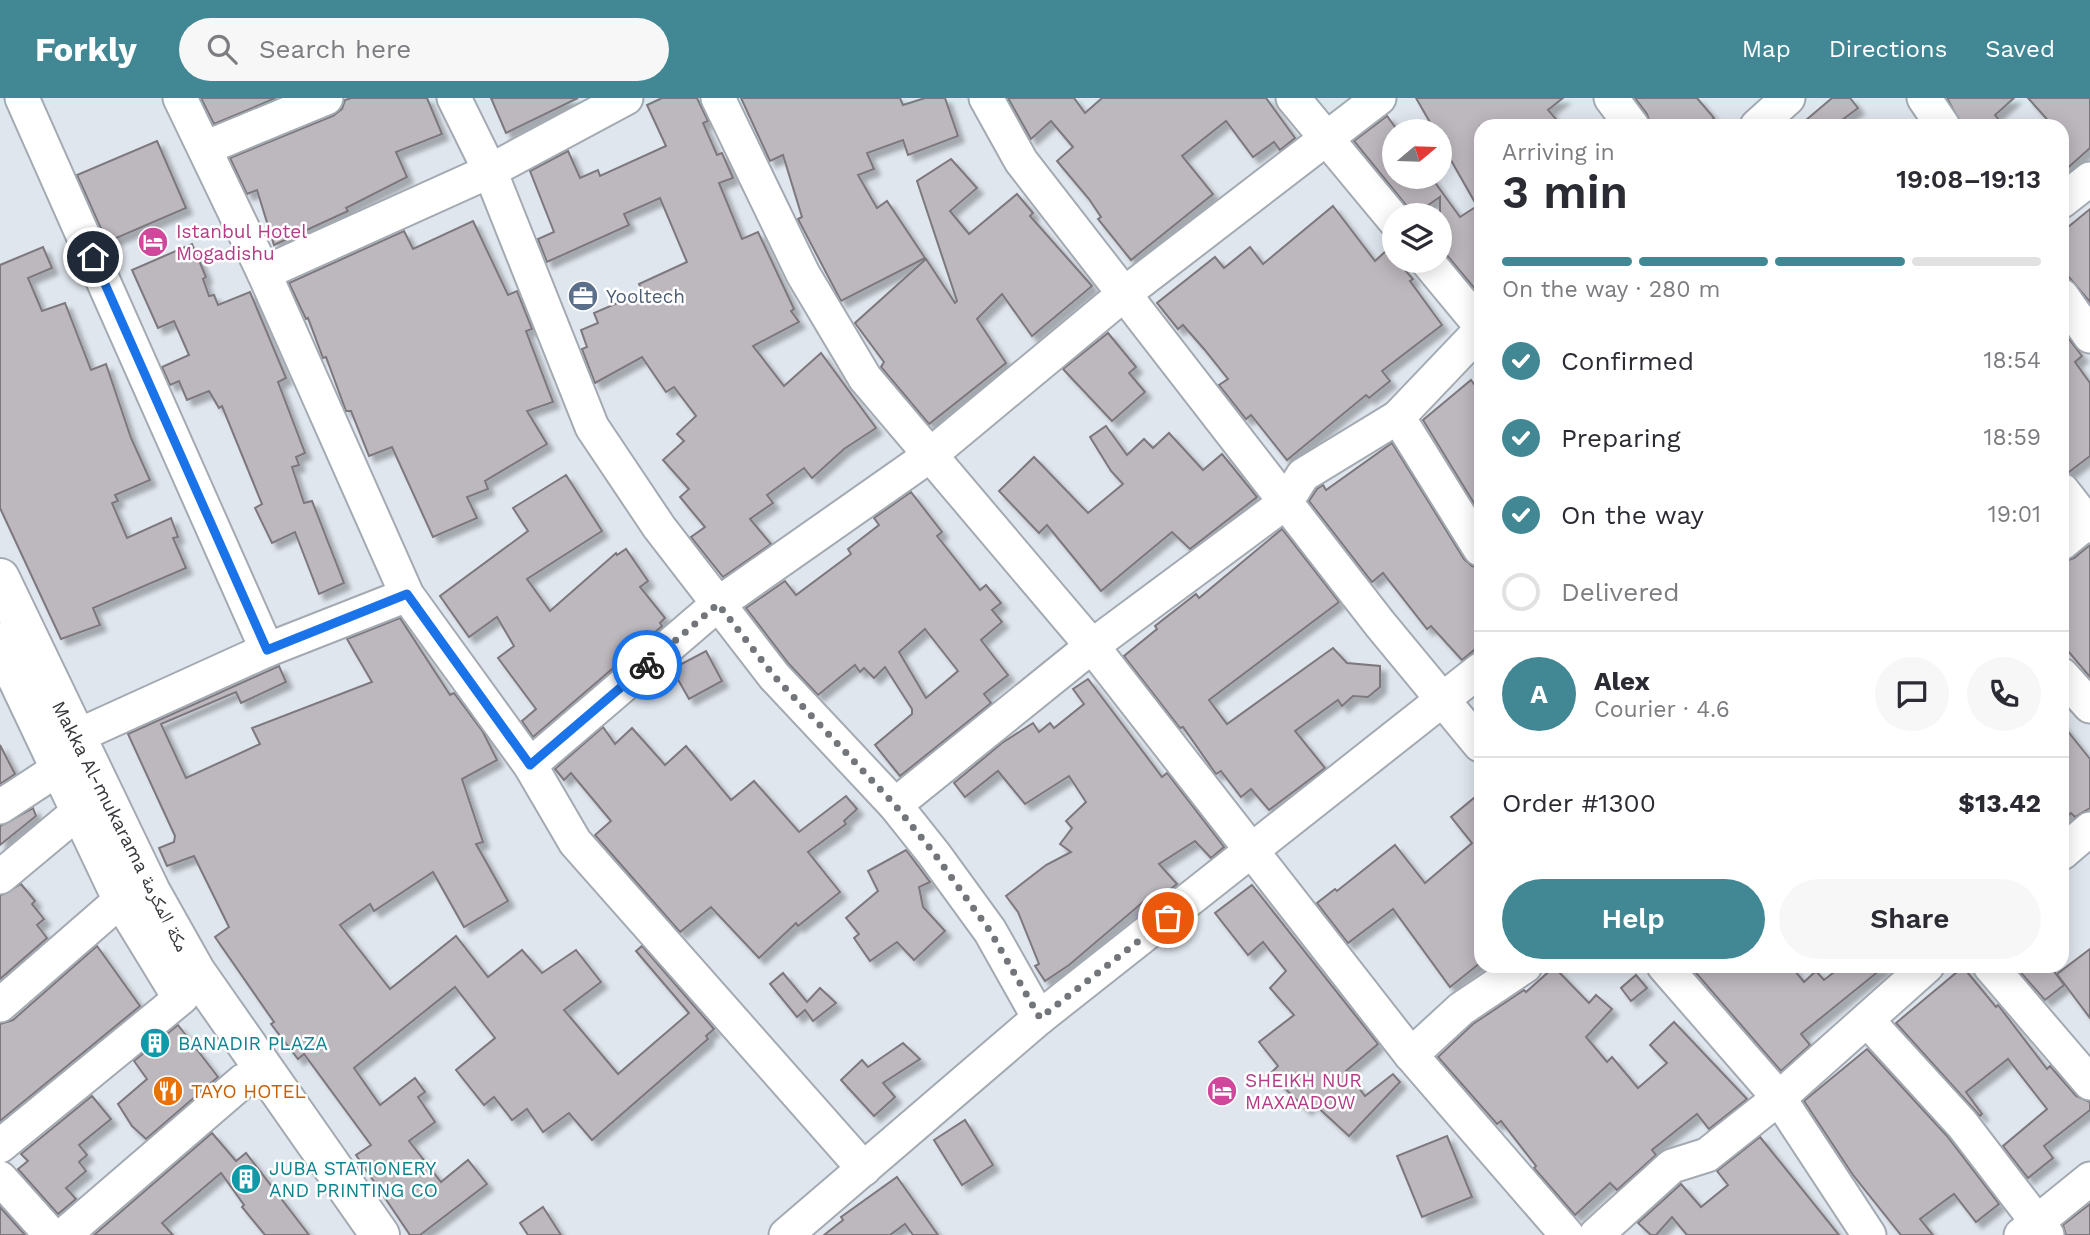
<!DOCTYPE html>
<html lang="en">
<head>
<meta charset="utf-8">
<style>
	:root { --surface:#fff; --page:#f7f7f7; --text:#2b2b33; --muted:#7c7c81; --line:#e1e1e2; --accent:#428794 }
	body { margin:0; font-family:"Work Sans","Noto Naskh Arabic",sans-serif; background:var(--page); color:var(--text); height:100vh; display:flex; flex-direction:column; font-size:26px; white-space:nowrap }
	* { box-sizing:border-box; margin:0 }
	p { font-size:23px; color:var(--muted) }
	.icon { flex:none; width:38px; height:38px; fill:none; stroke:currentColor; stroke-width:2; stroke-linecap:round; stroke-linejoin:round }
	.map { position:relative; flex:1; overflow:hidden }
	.details { position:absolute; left:1474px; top:21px; width:595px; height:854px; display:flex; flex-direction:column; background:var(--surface); border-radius:21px; box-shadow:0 4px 18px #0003 }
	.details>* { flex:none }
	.needle { width:46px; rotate:71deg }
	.tools { position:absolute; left:1382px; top:21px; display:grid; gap:14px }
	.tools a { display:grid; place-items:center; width:70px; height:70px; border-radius:50%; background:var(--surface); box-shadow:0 4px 18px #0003; font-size:35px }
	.pin { position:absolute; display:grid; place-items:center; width:60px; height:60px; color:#fff; margin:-30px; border:4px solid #fff; border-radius:50%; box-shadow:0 2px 7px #0007 }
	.courier { position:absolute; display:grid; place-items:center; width:70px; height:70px; margin:-35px; border:5px solid #1a73e8; border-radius:50%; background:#fff; color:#222; box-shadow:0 2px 9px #0007 }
	.summary em { font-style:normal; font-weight:600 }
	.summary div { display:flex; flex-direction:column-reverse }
	.summary { display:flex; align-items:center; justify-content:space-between; height:119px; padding:0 28px }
	h1 { font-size:46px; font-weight:600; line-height:52px }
	.bar { display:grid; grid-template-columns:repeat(4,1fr); gap:10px 7px; align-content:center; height:84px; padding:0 28px }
	.bar i { height:9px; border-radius:5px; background:var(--line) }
	.bar .selected { background:var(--accent) }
	.bar p { grid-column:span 4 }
	.line { display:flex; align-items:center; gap:18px; padding:0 28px; border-top:2px solid var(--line) }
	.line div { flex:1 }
	.round { display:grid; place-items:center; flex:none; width:74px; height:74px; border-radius:37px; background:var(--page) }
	ol { padding:0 28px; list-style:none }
	li { display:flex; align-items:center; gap:21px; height:77px }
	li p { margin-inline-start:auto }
	li .icon { padding:7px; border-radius:50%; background:var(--accent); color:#fff; stroke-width:4 }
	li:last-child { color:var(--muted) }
	li i { width:38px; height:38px; border:4px solid var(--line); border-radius:50% }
	.button { display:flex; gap:14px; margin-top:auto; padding:14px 28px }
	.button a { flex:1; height:80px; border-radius:42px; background:var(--accent); color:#fff; font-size:28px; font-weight:600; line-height:80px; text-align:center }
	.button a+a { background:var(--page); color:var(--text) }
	header { display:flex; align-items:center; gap:42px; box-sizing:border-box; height:98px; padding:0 35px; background:var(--accent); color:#fff }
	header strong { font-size:33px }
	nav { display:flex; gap:38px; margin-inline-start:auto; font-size:24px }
	.search { width:490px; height:63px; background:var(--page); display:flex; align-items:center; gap:18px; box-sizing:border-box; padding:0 24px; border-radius:38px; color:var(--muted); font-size:26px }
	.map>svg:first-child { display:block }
	.building { fill:#bdb7be; stroke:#7d777e; stroke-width:2; fill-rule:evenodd; filter:url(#shadow) }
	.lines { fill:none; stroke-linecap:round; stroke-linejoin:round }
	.minor-casing { stroke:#a4aab2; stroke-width:37 }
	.highway-casing { stroke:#a4aab2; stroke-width:42 }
	.minor { stroke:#fff; stroke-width:33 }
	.highway { stroke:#fff; stroke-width:38 }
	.done { stroke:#72757a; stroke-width:7; stroke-dasharray:0 12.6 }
	.route { stroke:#1a73e8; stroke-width:9 }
	.labels { text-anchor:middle; stroke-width:5; stroke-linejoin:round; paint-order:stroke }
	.hotel-label { font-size:19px; fill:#b23c85; stroke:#fff; text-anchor:start }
	.service-label { font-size:19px; fill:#4e5e75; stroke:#fff; text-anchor:start }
	.street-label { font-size:19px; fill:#36383c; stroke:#fff }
	.culture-label { font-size:19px; fill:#0d838f; stroke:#fff; text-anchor:start }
	.food-label { font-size:19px; fill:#c56008; stroke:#fff; text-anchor:start }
</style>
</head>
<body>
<header>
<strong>Forkly</strong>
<div class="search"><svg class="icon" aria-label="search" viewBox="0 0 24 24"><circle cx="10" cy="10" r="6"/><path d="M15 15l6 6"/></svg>Search here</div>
<nav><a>Map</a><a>Directions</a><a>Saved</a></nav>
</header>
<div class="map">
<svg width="2090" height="1137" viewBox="0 0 2090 1137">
	<defs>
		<filter id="shadow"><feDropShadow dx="6" dy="6" stdDeviation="2" flood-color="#0004"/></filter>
	</defs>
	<rect width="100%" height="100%" fill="#e0e6ee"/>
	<g class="building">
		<path d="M201,0H276L214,26Z"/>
		<path d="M351,0H427L442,36L396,54L407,79L346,110L348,113L274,147L257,92L247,96L230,60L333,18L342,11L345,2Z"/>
		<path d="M491,0H578L506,35Z"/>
		<path d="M662,0H697L708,23L703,25L717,57L722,55L733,80L719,85L742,141L758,134L794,211L791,213L799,224L753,248L784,288L821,255L876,330L844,351L812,380L804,370L767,397L773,405L750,421L771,446L723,479L691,439L705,429L680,399L689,391L663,362L684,343L677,336L696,318L674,289L666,294L642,259L595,285L582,251L587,249L581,232L598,225L594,215L643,194L639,186L687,164L660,100L624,116L629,127L547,164L538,141L554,134L530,73L568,53L580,80L598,72L600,78L666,48L647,7Z"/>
		<path d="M741,0H900L903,7L925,0H945L958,38L908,57L903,42L867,55L874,71L858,77L877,110L887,103L925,160L841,203L798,121L802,119L783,57L770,63Z"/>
		<path d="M1008,0H1074L1085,15L1102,0H1266L1295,40L1280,52L1274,44L1253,59L1226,23L1182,58L1213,96L1131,162L1098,121L1101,119L1089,101L1057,63L1073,49L1051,23L1031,41Z"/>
		<path d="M1416,0H1563L1548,12L1562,28H1480V197L1440,149V99L1414,117L1354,43L1387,18L1395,29V79H1431L1460,119L1477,108L1440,43V33H1435Z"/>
		<path d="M1635,0H1697L1714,20L1705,28H1651L1647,16Z"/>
		<path d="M1832,0H1850L1858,10L1834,28H1799Z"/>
		<path d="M1947,0H2014L1995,17L2004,28H1962Z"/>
		<path d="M2028,0H2090V50L2062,75V28H2053Z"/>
		<path d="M157,43L186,110L107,144L77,77Z"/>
		<path d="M951,61L977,90L950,113L969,136L1017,96L1033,115L1030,118L1092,188L1032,238L1002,196L977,221L1006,265L929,326L881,269L884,264L855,225L926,161L955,205L957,203L917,83Z"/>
		<path d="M1333,108L1375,163L1387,152L1413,181L1410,183L1442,227L1382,273L1390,283L1369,300L1366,297L1287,362L1251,317L1246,321L1219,287L1228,281L1204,251L1183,227L1178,231L1157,205L1215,159L1224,170L1250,149L1263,166Z"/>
		<path d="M2090,111V204L2062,171V134Z"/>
		<path d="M473,123L508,197L517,193L532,231L526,233L553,304L527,313L547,346L485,383L488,391L467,399L477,420L433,439L392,349L369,358L351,313H346L326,259L323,260L308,220L306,221L289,185L404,133L413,151Z"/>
		<path d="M192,146L206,179L203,181L209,198L214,197L218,207L250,194L286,280L278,284L305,355L296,359L299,367L292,369L304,405L312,403L344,485L319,496L295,434L272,445L255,410L262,406L222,308L219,310L209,293L187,302L179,283L170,287L162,269L189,257L174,223L158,230L132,172Z"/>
		<path d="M43,149L52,170L28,180L42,213L65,205L91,272L106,266L131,340L150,382L115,397L118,403L112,405L127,440L171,420L178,439L173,440L186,470L93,510L100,527L61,541L0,410V167Z"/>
		<path d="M2062,232L2082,258L2075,264L2090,285V358L2069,374L2062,373Z"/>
		<path d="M1108,235L1136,269L1129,275L1145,294L1112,323L1063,271Z"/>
		<path d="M1471,282L1480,294V415L1423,322Z"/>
		<path d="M1106,328L1127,357L1144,341L1153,350L1169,335L1203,372L1222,356L1257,399L1190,451L1172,434L1101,493L1047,427L1039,435L999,393L1034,359L1088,415L1123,386L1111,373L1090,339Z"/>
		<path d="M1392,345L1464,461L1472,468L1480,470V547L1462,562L1431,528L1427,531L1383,475L1372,484L1309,403L1317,391L1323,387L1326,392Z"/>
		<path d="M566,377L602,433L527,481L550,513L616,455L617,457L626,451L648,483L640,489L665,520L660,525L662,528L533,639L522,623L536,611L498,560L514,548L497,519L469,539L440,498L528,433L513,410Z"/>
		<path d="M911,394L942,434L937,438L980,492L986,487L1001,505L992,512L1002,524L981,542L1008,577L984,596L991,605L900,678L875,647L912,616V611L885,569L874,580L864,570L860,574L855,567L818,597L789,566L746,510L785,483L796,497L851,456L848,451L879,427L874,420ZM925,531L958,573L926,600L899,554Z"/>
		<path d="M1282,431L1339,504L1209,602L1227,626L1333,550L1347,565L1380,568V589L1368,599L1353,598L1342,608L1338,602L1295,633L1325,670L1269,712L1251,691L1241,699L1221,673L1216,676L1183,629L1180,630L1124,558L1157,531L1155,528L1196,496L1199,500Z"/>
		<path d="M2090,447V579L2062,546V464L2074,460Z"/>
		<path d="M400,520L450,597L454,595L483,634L497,662L462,681L483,744L476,746L508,803L464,829L433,774L374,813L370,806L340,827L390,891L456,838L488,879L522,852L542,875L576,852L601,884L564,912L618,976L689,915L636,853L642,848L714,931L706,938L708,941L592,1042L569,1015L543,1034L527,1011L512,1022L494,999L484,1007L456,972L495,940L455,889L354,970L380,1007L415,980L425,994L418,999L435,1024L409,1043L441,1084L468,1062L487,1086L420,1137H410L356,1057L371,1047L304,956L298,961L271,926L274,924L215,839L229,829L194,758L167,768L159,750L174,744L175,738L128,636L279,568L286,584L241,605L236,594L161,626L186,680L260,646L252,630L372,584L347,541Z"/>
		<path d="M706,553L722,583L689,601L672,571Z"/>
		<path d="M1088,581L1162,679L1167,675L1224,749L1211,760L1195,743L1159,766L1177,786L1148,809L1143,804L1069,867L1045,883L1035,868L1039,866L1018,814L1006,798L1046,767L1071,754L1060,746L1072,730L1066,723L1086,704L1069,678L1025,706L998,673L965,699L954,685L1002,645L1033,625L1039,634L1050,625L1054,630L1084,606L1073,591Z"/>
		<path d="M2062,626L2090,661V710L2075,719L2071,715L2062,723Z"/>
		<path d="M603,629L615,646L632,630L665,667L686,648L731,702L754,683L799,734L846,698L857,711L844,723L846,726L808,754L840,794L798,828L796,825L759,860L711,809L680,834L595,737L611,723L571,675L564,682L555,671Z"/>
		<path d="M0,647L15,676L0,686Z"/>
		<path d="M1480,695V865L1450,889L1393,811L1348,845L1317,805L1335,791L1337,793L1395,747L1425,785L1472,745L1451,719Z"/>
		<path d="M33,710L36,718L0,747V728Z"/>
		<path d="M906,752L930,784L919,789L923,809L945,833L914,862L897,844L870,863L854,840L859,836L846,820L878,793L868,773Z"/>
		<path d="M21,786L35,803L32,806L44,821L37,827L47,840L0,881V798Z"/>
		<path d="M1252,787L1378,946L1346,973L1365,998L1393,976L1400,984L1349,1038L1312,1004L1306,1011L1270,976L1278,968L1259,944L1294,917L1270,890L1286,873L1263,844L1248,857L1215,815Z"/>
		<path d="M97,848L140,908L0,1023V926L13,922Z"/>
		<path d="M2090,851V920L2057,876Z"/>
		<path d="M1690,868H1791L1804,884L1816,873L1824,882L1842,868H1885L1801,936L1810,947L1781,973Z"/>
		<path d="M2015,868H2050L2064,887L2045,902Z"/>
		<path d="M1554,869L1589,905L1596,897L1612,911L1586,939L1607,964L1612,959L1638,990L1667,965L1650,947L1674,924L1747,1001L1709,1031L1697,1016L1652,1052L1656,1057L1617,1092L1610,1085L1575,1117L1534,1070L1536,1068L1501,1023L1497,1026L1438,959L1473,926L1524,892L1526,894Z"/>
		<path d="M1963,869L1996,909L1998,907L2047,971L2050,968L2076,998L2090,1004V1012L2044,1048L2053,1060L2028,1080L2003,1048L2047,1011L2008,961L1966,994L1982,1016L1980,1018L1896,925Z"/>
		<path d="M783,875L807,904L820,890L836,905L813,923L805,912L797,919L770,886Z"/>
		<path d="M1636,877L1647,890L1631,903L1621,890Z"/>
		<path d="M178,927L218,979L146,1041L132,1028L118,1006L147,981L134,963Z"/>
		<path d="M903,945L920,961L883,985L895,999L874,1018L841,982L862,962L868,969Z"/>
		<path d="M1867,951L1947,1038L1999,1106L1976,1124L1954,1096L1920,1121L1933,1137H1901L1853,1077L1804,1003Z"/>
		<path d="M92,998L111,1021L79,1047L87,1057L79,1064L86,1073L66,1090L76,1101L58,1116L18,1071L28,1063L21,1056Z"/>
		<path d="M965,1022L993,1067L962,1087L934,1042Z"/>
		<path d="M212,1035L236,1063L246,1055L309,1137H265L242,1109L244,1107L221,1075L162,1125L173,1137H94Z"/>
		<path d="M1447,1038L1472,1099L1422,1119L1397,1058Z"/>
		<path d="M1760,1039L1839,1137H1687L1672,1119L1656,1137H1651L1638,1125L1681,1086L1701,1109L1728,1087L1717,1073Z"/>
		<path d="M897,1079L938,1137H913L905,1126L890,1137H824L843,1122L841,1119Z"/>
		<path d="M2090,1106V1137H2066L2063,1127Z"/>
		<path d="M0,1109L25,1137H0Z"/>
		<path d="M543,1109L561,1137H528L520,1125Z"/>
	</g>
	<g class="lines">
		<g class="minor-casing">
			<g id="minor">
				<path d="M22,0L267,552"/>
				<path d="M180,0L264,175L407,497L530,667L575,744L864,1071"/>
				<path d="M454,0L490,73L592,329L659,429L774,578L895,707L934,756L990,833L1039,920"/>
				<path d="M718,0L803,176L865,280L1092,548L1411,957L1567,1137"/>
				<path d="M986,0L1021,63L1380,526L1480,647"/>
				<path d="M1293,0L1395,123"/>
				<path d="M1611,0L1632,28"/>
				<path d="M1924,0L1943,28"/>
				<path d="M1757,28L1788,0"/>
				<path d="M205,50L326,0"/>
				<path d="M2062,103L2090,81"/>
				<path d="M1427,163L1480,227"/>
				<path d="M264,175L490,73L626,0"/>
				<path d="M2062,198L2090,238"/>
				<path d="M1398,319L1480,451"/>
				<path d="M2062,392L2090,428"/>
				<path d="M2062,445L2090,422"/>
				<path d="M2062,577L2090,608"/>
				<path d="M53,649L267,552L407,497"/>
				<path d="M530,667L718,506L929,358L1124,196L1379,0"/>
				<path d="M895,707L1092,548L1286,404L1303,377L1398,319L1480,233"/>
				<path d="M0,709L58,671"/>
				<path d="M2062,755L2090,731"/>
				<path d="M0,779L78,714"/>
				<path d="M1664,868L1779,1000L1869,1137"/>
				<path d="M1990,868L2090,985"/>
				<path d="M0,907L122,801"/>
				<path d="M1867,922L1962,1026L2047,1137"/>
				<path d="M1411,957L1461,911L1525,868"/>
				<path d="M0,1048L182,899"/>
				<path d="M0,1080L51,1137"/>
				<path d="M64,1137L243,983"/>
				<path d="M786,1137L1039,920L1480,572"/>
				<path d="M1596,1137L1672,1068L1707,1057L1779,1000L1927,868"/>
				<path d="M2021,1137L2090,1081"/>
			</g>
		</g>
		<g class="highway-casing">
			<g id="highway">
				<path d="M0,480L151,794L196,874L380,1137"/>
				<path d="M0,544L122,801L177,891"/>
			</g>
		</g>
		<use href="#minor" class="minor"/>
		<use href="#highway" class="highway"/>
	</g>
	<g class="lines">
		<path class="done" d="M647,567L718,506L774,578L895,707L934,755L990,833L1040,920L1168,820"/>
		<path class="route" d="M93,159L267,552L407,496L530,667L647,567"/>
	</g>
	<defs>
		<g id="hotel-disc" transform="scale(1.575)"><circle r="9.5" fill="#d1479c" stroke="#fff"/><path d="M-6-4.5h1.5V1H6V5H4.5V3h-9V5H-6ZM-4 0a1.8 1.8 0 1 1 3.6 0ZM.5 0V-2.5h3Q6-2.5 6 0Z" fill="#fff"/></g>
		<g id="office-disc" transform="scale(1.575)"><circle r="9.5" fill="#5c6f8a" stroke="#fff"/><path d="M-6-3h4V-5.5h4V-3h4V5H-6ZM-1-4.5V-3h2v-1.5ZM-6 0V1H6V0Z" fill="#fff"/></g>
		<g id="building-disc" transform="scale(1.575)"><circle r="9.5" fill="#0f9aa8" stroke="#fff"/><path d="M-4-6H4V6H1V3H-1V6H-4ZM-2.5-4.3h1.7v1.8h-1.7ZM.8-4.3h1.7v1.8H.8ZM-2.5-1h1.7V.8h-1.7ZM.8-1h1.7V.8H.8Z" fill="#fff"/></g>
		<g id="restaurant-disc" transform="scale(1.575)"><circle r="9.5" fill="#e8710a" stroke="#fff"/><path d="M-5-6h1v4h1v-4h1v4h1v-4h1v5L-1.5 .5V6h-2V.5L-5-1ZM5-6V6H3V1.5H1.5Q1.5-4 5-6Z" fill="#fff"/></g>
	</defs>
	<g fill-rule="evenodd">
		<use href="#hotel-disc" x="153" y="144"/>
		<use href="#office-disc" x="583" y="198"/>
		<use href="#building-disc" x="155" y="945"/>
		<use href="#restaurant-disc" x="168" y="993"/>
		<use href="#hotel-disc" x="1222" y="993"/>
		<use href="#building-disc" x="246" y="1081"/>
	</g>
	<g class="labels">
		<g class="hotel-label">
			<text x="176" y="140">Istanbul Hotel<tspan x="176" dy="22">Mogadishu</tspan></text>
			<text x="1245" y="989">SHEIKH NUR<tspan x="1245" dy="22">MAXAADOW</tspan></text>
		</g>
		<g class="service-label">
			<text x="606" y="205">Yooltech</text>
		</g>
		<g class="street-label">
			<text transform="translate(121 728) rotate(63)" y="7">Makka Al-mukarama مكة المكرمة</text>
		</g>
		<g class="culture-label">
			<text x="178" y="952">BANADIR PLAZA</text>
			<text x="269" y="1077">JUBA STATIONERY<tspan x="269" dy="22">AND PRINTING CO</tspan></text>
		</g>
		<g class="food-label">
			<text x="191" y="1000">TAYO HOTEL</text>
		</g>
	</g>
</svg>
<div class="tools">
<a><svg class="needle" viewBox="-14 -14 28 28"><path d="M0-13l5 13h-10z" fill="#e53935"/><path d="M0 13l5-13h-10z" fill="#7c7c81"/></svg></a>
<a><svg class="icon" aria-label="layers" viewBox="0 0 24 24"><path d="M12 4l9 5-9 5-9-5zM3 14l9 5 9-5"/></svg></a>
</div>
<div class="pin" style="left:1168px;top:820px;background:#ea580c"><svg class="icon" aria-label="bag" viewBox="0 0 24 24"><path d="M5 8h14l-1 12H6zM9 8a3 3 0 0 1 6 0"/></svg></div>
<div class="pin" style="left:93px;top:159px;background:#1f2937"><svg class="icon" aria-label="home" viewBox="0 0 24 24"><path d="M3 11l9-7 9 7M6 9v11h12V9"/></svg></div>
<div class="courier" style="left:647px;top:567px"><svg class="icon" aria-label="bike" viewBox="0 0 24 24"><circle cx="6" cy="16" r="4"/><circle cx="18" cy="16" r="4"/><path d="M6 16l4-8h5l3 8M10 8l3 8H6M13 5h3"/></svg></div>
<section class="details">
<div class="summary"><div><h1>3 min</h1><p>Arriving in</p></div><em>19:08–19:13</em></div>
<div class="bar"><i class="selected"></i><i class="selected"></i><i class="selected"></i><i></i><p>On the way · 280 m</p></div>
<ol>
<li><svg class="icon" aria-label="check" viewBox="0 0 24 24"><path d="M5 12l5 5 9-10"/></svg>Confirmed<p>18:54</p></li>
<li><svg class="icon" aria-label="check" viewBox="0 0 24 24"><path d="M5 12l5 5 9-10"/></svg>Preparing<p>18:59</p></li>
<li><svg class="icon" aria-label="check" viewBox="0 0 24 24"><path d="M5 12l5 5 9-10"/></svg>On the way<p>19:01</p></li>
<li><i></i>Delivered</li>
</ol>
<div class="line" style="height:126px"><b class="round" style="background:var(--accent);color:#fff">A</b><div><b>Alex</b><p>Courier · 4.6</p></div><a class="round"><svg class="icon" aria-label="chat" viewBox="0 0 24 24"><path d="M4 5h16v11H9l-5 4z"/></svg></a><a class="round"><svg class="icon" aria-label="phone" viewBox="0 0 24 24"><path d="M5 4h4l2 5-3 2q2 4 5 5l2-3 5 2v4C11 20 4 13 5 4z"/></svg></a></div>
<div class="line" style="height:91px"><div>Order #1300</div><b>$13.42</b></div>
<div class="button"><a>Help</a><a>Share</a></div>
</section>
</div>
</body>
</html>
